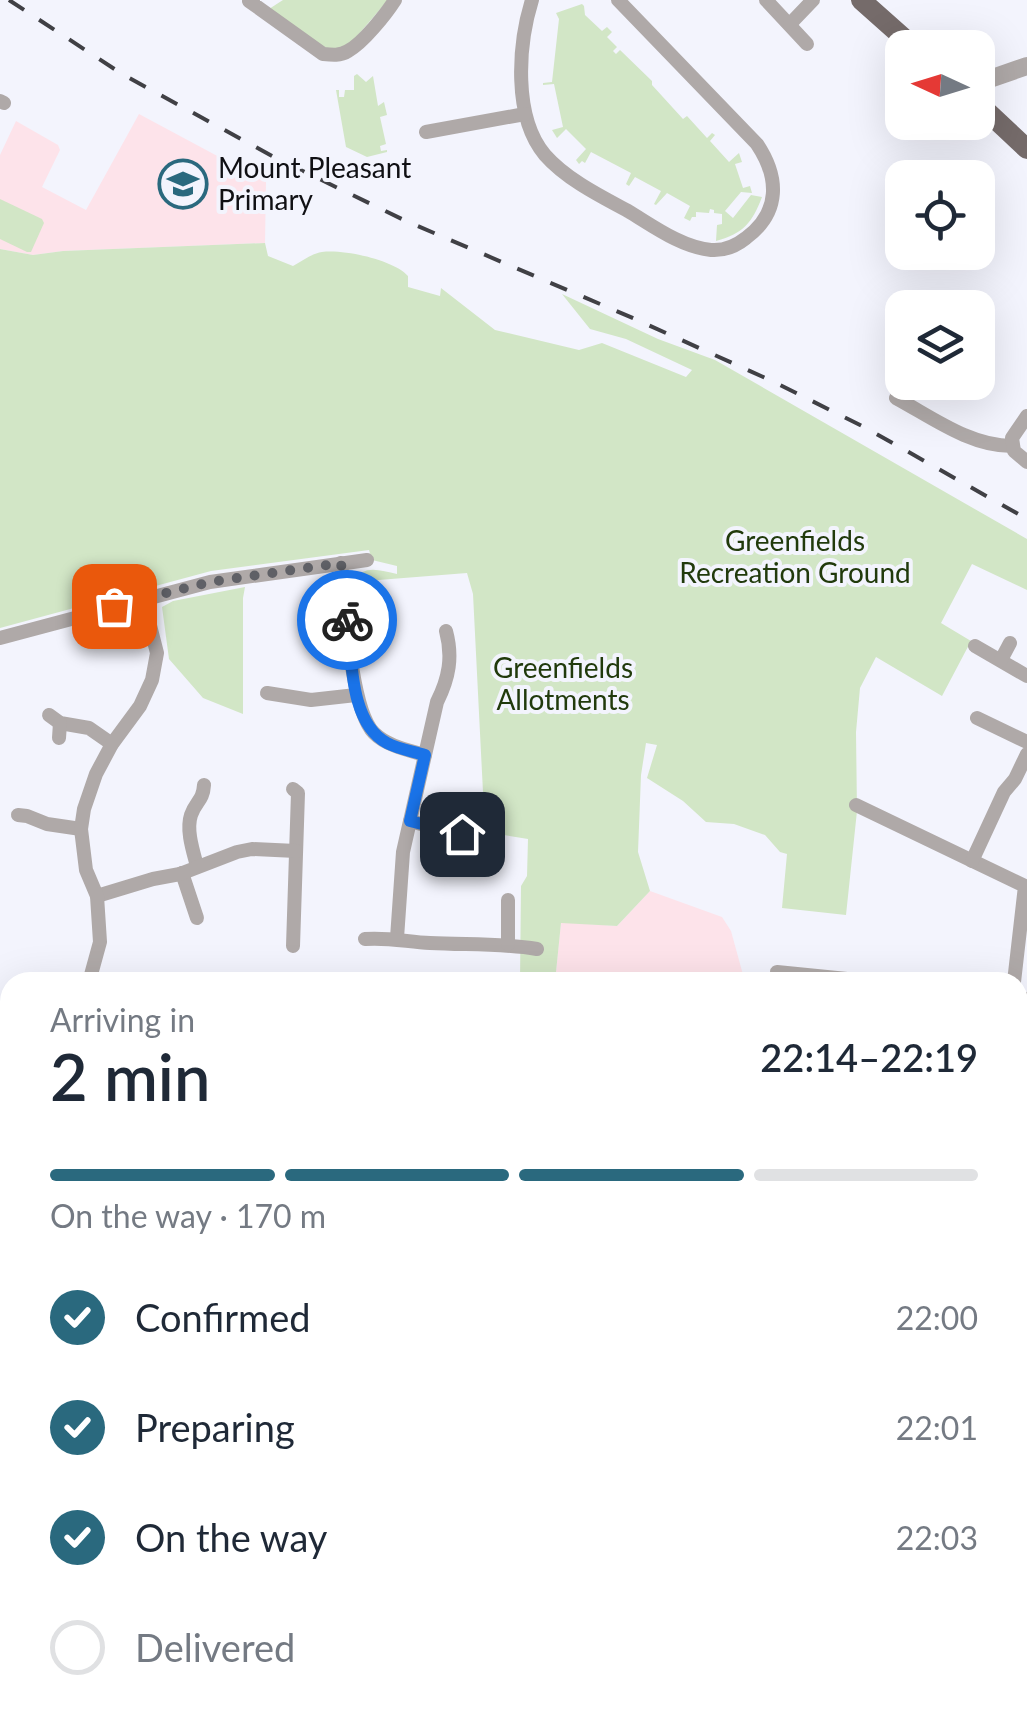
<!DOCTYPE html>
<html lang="en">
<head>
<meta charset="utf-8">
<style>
	:root { --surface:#fff; --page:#f6f6f7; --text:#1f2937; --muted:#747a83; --line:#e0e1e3; --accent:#2a697e }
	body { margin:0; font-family:Lato,sans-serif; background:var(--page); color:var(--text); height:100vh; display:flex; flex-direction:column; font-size:38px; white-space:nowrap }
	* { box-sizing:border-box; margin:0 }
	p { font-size:32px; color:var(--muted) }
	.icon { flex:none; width:55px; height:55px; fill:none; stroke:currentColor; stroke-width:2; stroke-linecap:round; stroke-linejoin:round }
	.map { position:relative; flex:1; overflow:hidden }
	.details { position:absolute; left:0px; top:972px; width:1028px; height:752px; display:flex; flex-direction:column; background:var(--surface); border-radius:30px 30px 0 0; box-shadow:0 10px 40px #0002 }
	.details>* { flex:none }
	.needle { width:65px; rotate:274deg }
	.buttons { position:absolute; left:885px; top:30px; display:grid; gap:20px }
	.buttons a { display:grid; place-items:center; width:110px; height:110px; border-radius:20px; background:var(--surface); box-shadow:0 10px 40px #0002; font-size:50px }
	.pin { position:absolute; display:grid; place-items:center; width:85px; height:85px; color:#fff; margin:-42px; border-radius:20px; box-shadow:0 5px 15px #0006 }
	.courier { position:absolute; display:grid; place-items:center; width:100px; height:100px; margin:-50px; border:8px solid #1a73e8; border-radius:50%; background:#fff; color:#222; box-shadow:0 2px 12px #0007 }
	.summary em { font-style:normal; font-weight:600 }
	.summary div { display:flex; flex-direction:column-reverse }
	.summary { display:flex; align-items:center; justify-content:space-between; height:170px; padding:0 50px }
	h1 { font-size:65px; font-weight:600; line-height:75px }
	.bar { display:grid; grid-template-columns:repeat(4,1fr); gap:15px 10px; align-content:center; height:120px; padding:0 50px }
	.bar i { height:12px; border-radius:8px; background:var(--line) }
	.bar .active { background:var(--accent) }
	.bar p { grid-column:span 4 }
	ol { padding:0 50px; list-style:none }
	li { display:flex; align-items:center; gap:30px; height:110px }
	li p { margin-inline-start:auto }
	li .icon { padding:10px; border-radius:50%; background:var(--accent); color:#fff; stroke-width:4 }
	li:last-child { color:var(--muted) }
	li i { width:55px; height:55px; border:5px solid var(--line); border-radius:50% }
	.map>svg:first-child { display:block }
	.education { fill:#fde3ea }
	.green { fill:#d2e6c6 }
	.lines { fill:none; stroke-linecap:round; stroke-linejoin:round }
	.minor { stroke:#afa9a8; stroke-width:14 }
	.tertiary { stroke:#afa9a8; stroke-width:18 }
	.primary { stroke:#756b6a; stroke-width:20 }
	.rail { stroke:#404045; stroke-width:4; stroke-dasharray:18 18; stroke-linecap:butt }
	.done { stroke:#5f6066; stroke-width:10; stroke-dasharray:0 18 }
	.route { stroke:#1a73e8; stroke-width:12 }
	.labels { text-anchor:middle; stroke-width:8; stroke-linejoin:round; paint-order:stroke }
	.poi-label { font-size:28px; fill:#101014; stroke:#f3f4fd; text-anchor:start }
	.park-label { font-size:28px; fill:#213a0c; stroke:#f3f4fd }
</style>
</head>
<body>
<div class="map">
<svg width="1027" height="1724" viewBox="0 0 1027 1724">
	<rect width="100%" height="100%" fill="#f3f4fd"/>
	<g class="education">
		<path d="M139,114L266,182L265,243L63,251L33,255L0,249V155L16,121L58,145L60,150L42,187L86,210Z"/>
		<path d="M650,891L722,917L731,931L745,982H555L561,922L617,926Z"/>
	</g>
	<g class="green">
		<path d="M283,0H388L352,42L339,49H326L269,9Z"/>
		<path d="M582,4L584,6L585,15L602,31L607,27L612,32L607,37L617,47L613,51L616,54L620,50L652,81V85L683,119L687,116L707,138L712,133L715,135L710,141L729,162L739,153L742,162L735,164L743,188L750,186L752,193L741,192L725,211L733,218L751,195L762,197C752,223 744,233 716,241L717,225L722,224V214L714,213V210L710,209L709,213L696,212V217H692L690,221L684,218L690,206L667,193L656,205L654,204L661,191L635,177L629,186L626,184L631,173L591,152L585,163L582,161L579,164L576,160L586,149L566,129L557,138L552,130L563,127L554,84L543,85V83L552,82L559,19L556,13Z"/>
		<path d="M357,74L366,82L373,76L378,106L384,102L387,115L380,117L386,144L380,146L381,151L387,150V152L367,157L346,147L336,90H339V97H344L345,90H354V76Z"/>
		<path d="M0,199L42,219L44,223L31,252H27L0,239Z"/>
		<path d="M265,243L268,256L293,266C302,261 313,253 322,252C344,249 394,260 408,276V287L440,296L441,288L495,330L579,350L602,343L686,377L692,370L626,339L590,329L562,294L658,339L715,360L1027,539V590L972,564L941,623L971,641L942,696L876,657L860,688L856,732L857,811L846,915L782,908L787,854L780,852L765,835L734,824L706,822L683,801L647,778L657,745L646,743L641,775L638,852L650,891L617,926L561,923L555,982H520L521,886L527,876L528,839L485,832L473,594L467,573L353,582C363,564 379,570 397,574V566L372,560L369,550L211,571L0,628V249L33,255L63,251Z"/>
		<path d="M245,587L243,598V714L203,698L169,659L162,607L173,601Z"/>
		<path d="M10,1480V1588L0,1595V1530L6,1525L0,1518V1485Z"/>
		<path d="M10,1689V1715H203L170,1724H0V1696Z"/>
		<path d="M323,1715H366L368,1724H291Z"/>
		<path d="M946,1715H963L965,1724H865Z"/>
	</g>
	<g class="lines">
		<g class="minor">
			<path d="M253,0L249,1L323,54C332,55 340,56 348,51C363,43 386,14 395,0"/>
			<path d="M532,0C518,45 513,117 545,155C566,179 600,196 628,211C653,226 681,247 711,250C725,251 736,246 746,238C781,212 779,177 757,144L618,0"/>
			<path d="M766,0L807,44"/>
			<path d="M790,24L813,0"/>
			<path d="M0,101L4,103"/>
			<path d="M426,132L525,114"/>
			<path d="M896,398C933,418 970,446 1012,446"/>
			<path d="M1027,416L1012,438L1014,451L1027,462"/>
			<path d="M341,563C345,600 350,709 374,733C387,746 408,750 425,755"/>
			<path d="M0,638L210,582L367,560"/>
			<path d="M975,646L1027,676"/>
			<path d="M1001,660L1010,643"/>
			<path d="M267,693L311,700L356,695"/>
			<path d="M49,715L60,723L89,728L112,744"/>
			<path d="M977,718L1027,742"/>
			<path d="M59,738L60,723"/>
			<path d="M293,789L298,793L293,946"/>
			<path d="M856,805L1025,886L1014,982"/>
			<path d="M18,815L27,816L47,824L81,829"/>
			<path d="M410,821L462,835"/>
			<path d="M972,861L1004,792L1015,779L1027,754"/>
			<path d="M197,866C193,851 186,830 191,815C196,801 203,801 204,785"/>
			<path d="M182,873L197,918"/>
			<path d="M97,896L153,879L180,874L237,852L252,849L296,851"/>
			<path d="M397,938L403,852L437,702C449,678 453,657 446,631"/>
			<path d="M365,939C388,937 408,942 430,943C466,945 501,943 537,949"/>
			<path d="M508,944V900"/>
			<path d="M777,972L877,982"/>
			<path d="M89,982L100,942L97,896L86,870L81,829L84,809L96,774L112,744L140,706L152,680L157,653L143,598"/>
			<path d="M1018,998L1027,999"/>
			<path d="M1018,1142L1027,1143"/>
			<path d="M0,1204L8,1218L10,1230"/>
			<path d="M1018,1390L1027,1386"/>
			<path d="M0,1417L10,1412"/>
			<path d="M1018,1701H1027"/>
			<path d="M830,1724L899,1715"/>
		</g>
		<path class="tertiary" d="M978,83L1027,66"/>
		<g class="primary">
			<path d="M861,0L915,48"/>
			<path d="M978,103L1027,149"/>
			<path d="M0,1242L10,1240"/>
			<path d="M1018,1288L1027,1287"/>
		</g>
		<g class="rail">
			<path d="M9,0L122,74L274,157L406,221L635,319L772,381L866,428L1027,519"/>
			<path d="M1018,1504L1027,1501"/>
			<path d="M269,1724L301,1715"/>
		</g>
	</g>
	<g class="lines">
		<path class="done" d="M114,606L210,582L341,563L347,620"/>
		<path class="route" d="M347,620C352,657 349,723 387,743C398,749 412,751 425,755L410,821L462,834"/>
	</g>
	<defs>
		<g id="school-ring" transform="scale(2.5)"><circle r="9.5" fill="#f3f4fd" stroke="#2a697e" stroke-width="1.5"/><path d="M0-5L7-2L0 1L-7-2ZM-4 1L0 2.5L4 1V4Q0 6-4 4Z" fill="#2a697e"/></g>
	</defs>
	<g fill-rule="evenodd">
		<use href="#school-ring" x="183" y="184"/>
	</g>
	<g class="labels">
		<g class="poi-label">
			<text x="218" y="178">Mount Pleasant<tspan x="218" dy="32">Primary</tspan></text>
		</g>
		<g class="park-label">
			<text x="795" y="551">Greenfields<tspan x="795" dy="32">Recreation Ground</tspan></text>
			<text x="563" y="678">Greenfields<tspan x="563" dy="32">Allotments</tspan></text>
		</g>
	</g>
</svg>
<div class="buttons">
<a><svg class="needle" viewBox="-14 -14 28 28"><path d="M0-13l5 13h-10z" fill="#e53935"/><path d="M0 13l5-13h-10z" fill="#747a83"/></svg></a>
<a><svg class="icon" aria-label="locate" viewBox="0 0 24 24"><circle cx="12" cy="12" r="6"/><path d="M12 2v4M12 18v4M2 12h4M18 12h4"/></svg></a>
<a><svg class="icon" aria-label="layers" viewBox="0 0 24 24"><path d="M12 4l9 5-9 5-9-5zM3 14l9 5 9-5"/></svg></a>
</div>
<div class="pin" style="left:114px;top:606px;background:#ea580c"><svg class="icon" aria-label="bag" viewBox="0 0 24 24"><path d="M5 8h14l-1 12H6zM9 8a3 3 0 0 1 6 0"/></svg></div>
<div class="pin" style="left:462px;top:834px;background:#1f2937"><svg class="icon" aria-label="home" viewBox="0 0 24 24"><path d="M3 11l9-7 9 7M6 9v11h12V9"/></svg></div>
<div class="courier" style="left:347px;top:620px"><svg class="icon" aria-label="bike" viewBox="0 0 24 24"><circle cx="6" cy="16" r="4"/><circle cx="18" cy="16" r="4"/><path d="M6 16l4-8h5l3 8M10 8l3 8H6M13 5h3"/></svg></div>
<section class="details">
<div class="summary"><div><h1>2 min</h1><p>Arriving in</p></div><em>22:14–22:19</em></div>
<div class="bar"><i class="active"></i><i class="active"></i><i class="active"></i><i></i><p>On the way · 170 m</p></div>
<ol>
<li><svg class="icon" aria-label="check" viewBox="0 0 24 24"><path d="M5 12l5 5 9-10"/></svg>Confirmed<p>22:00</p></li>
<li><svg class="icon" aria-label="check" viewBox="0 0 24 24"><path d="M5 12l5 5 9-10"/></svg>Preparing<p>22:01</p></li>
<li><svg class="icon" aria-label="check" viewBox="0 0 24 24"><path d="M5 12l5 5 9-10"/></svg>On the way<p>22:03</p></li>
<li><i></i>Delivered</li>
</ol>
</section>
</div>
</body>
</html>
